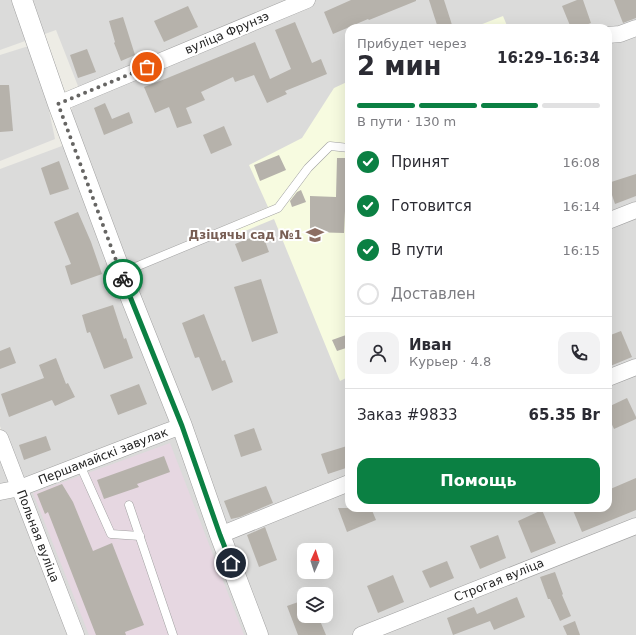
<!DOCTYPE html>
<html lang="ru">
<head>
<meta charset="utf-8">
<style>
	:root { --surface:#fff; --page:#f2f2f3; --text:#2b2b33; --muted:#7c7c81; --line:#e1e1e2; --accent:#0b8043 }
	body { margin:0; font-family:"DejaVu Sans",sans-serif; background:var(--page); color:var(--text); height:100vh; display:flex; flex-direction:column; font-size:15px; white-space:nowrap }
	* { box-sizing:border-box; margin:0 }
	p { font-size:13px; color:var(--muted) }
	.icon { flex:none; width:22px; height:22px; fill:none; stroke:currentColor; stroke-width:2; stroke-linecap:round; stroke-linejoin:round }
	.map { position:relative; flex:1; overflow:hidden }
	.sheet { position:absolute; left:345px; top:24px; width:267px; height:488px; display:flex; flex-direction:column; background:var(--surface); border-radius:12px; box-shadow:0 4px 16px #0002 }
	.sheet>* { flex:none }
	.needle { width:26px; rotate:3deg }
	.controls { position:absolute; left:297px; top:543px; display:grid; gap:8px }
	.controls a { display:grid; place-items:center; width:36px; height:36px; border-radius:8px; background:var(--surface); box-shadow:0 4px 16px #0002; font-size:20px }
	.pin { position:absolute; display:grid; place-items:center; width:34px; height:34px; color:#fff; margin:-17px; border:2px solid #fff; border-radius:50%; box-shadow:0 1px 4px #0007 }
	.courier { position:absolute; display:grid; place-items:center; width:40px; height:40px; margin:-20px; border:3px solid #0b8043; border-radius:50%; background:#fff; color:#222; box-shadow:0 1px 5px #0007 }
	.overview em { font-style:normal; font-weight:600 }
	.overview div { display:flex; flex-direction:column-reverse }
	.overview { display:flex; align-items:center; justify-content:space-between; height:68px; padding:0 12px }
	h1 { font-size:26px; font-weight:600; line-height:30px }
	.bar { display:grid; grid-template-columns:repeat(4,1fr); gap:6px 4px; align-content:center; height:48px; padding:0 12px }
	.bar i { height:5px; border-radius:3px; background:var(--line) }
	.bar .selected { background:var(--accent) }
	.bar p { grid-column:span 4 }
	.line { display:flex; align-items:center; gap:10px; padding:0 12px; border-top:1px solid var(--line) }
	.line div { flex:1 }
	.round { display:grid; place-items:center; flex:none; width:42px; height:42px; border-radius:12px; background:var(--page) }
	ol { padding:0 12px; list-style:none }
	li { display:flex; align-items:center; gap:12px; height:44px }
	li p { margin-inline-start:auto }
	li .icon { padding:4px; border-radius:50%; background:var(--accent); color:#fff; stroke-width:4 }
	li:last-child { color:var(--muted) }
	li i { width:22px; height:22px; border:2px solid var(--line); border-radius:50% }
	.primary-button { display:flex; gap:8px; margin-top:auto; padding:8px 12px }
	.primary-button a { flex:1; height:46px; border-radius:12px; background:var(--accent); color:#fff; font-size:16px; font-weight:600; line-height:46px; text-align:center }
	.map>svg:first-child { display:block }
	.residential { fill:#dbdbda; fill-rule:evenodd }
	.industrial { fill:#e6d7e1 }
	.education { fill:#f7fbe0 }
	.building { fill:#b6b2ab }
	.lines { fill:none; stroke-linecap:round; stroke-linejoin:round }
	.service-casing { stroke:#a1a1a1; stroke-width:9 }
	.minor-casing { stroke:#a1a1a1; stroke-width:17 }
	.tertiary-casing { stroke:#a1a1a1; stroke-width:21 }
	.service { stroke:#fff; stroke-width:8 }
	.minor { stroke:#fff; stroke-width:16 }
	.tertiary { stroke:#fff; stroke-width:20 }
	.done { stroke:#666563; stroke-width:4; stroke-dasharray:0 7.2 }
	.route { stroke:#0b8043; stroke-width:5 }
	.labels { text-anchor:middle; stroke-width:4; stroke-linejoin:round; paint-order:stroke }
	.street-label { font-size:12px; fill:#1d1d1d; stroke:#fff }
	.education-label { font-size:12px; font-weight:bold; fill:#785e54; stroke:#fff; text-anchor:end }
</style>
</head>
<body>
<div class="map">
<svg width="636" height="635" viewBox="0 0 636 635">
	<rect width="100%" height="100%" fill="#edece5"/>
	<g class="residential">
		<path d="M0,0H636V635H83L18,476L0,426V169L62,146L78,86L56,30L0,50ZM349,28H608V508H349ZM304,550H326V572H304ZM304,594H326V616H304Z"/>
		<path d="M35,44L55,139L0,161V55Z"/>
		<path d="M0,451L67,635H0Z"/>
	</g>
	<path class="industrial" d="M170,443L244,635H89L33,493Z"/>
	<g class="education">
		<path d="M503,16L508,28H472Z"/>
		<path d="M349,81V374L348,377L340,381L274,219L221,241L217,229L268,207L249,165L302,138L334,88Z"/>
	</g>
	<g class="building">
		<path d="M351,0H416V1L369,20L368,19L333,34L324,12Z"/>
		<path d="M429,0H444L453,28H438Z"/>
		<path d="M577,0H583L591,23L578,28H571L562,6Z"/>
		<path d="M614,0H636V18L623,23Z"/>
		<path d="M188,6L198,27L164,42L154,21Z"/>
		<path d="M123,17L135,55L121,61L114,43L115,42L109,21Z"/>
		<path d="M295,22L312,63L321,59L327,74L285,91L287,94L267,103L254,75L235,82L233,77L201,92L205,100L186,108L192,123L177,128L169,107L155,113L144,87L165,79L255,42L270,79L291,69L275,30Z"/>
		<path d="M87,49L96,72L78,78L70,55Z"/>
		<path d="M0,85H9L13,131L0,132Z"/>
		<path d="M105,103L112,119L129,112L133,123L104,135L94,108Z"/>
		<path d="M224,126L232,145L211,154L203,135Z"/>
		<path d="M279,155L286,170L260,181L254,165Z"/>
		<path d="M337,158H349V211H345L344,233L310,232V196L336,197Z"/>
		<path d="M59,161L69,189L50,195L41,168Z"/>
		<path d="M636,174V196L615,204L608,183Z"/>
		<path d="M301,190L306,202L292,207L290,201L297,192Z"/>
		<path d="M78,212L91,242L102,274L71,285L65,266L71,264L54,222Z"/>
		<path d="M262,233L269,252L242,262L235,244Z"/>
		<path d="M261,279L278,333L252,342L234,287Z"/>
		<path d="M113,305L124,339L126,338L133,358L104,369L90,332L87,333L82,315Z"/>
		<path d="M204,314L222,361L225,360L233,382L212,391L199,357L195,358L182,323Z"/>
		<path d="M621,331L632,357L608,367V336Z"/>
		<path d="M346,335L349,347L337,351L332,340Z"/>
		<path d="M10,347L16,363L0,369V351Z"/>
		<path d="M56,358L66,384L68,383L75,397L55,406L52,400L9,417L1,394L44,378L39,365Z"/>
		<path d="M139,384L147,404L118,415L110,395Z"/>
		<path d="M627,398L636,417V419L614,429L608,416V407Z"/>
		<path d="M254,428L262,450L241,457L234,435Z"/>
		<path d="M46,436L51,450L24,460L19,445Z"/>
		<path d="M347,446L349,452V467L328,474L321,454Z"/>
		<path d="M164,456L170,472L137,484L139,487L104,499L97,480Z"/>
		<path d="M636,478V510L582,532L572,508H608V490Z"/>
		<path d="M62,484L73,502L93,551L112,543L144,625L125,632L126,635H96L48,512L45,514L37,494Z"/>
		<path d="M266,486L273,503L240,517L231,519L224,501Z"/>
		<path d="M338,508H371L376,520L347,532Z"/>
		<path d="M542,510L556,543L531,553L518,521Z"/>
		<path d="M265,527L277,560L259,567L247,535Z"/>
		<path d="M498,535L506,558L480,569L470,546Z"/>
		<path d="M447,561L454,578L430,588L422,571Z"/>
		<path d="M555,572L563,594L562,595L571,616L560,621L550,599H548L540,577Z"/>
		<path d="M393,575L404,602L378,613L367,586Z"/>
		<path d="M517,597L525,617L494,630L490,621L453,635L447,618L474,607L477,614Z"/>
		<path d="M304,600V616H318L326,635H298L287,606Z"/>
		<path d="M575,621L580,635H567L563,626Z"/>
	</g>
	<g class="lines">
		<g class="service-casing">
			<g id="service">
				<path d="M121,273L278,208L308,168L330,146L349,148"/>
				<path d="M80,465L111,534L140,536"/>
				<path d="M129,505L173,635"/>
			</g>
		</g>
		<g class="minor-casing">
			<g id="minor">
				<path d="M608,35L620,34L636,28"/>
				<path d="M58,104L307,0"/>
				<path d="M608,221L636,210"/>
				<path d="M608,378L636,367"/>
				<path d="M0,438L76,635"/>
				<path d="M0,492L20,488L168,431L182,426"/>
				<path d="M220,535L349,483"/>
				<path d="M361,635L636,526"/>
			</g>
		</g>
		<g class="tertiary-casing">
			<path id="tertiary" d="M22,0L58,104L121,273L182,426L220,535L258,635"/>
		</g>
		<use href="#service" class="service"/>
		<use href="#minor" class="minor"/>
		<use href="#tertiary" class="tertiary"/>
	</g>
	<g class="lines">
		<path class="done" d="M123,279L58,104L147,67"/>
		<path class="route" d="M123,279L182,426L220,535L231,563"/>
	</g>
	<defs>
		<g id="school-bare" transform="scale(1.38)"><path d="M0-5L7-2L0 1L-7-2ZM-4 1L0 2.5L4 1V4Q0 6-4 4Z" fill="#8d6e63" stroke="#fff" stroke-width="2.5" paint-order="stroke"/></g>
	</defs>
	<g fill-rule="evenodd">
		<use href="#school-bare" x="315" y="235"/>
	</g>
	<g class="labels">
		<g class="street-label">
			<text transform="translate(227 33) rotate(-23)" y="4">вуліца Фрунзэ</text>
			<text transform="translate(103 456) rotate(-21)" y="4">Першамайскі завулак</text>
			<text transform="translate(38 536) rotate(69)" y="4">Польная вуліца</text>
			<text transform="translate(499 580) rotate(-22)" y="4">Строгая вуліца</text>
		</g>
		<g class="education-label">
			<text x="302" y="239">Дзіцячы сад №1</text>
		</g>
	</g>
</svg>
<div class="controls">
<a><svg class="needle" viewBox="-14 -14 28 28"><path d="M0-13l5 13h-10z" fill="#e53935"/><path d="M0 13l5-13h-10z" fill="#7c7c81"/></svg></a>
<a><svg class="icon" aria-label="layers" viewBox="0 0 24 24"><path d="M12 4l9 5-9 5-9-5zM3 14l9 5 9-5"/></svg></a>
</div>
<div class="pin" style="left:147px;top:67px;background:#ea580c"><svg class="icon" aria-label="bag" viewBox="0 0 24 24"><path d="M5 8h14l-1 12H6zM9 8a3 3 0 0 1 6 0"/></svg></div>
<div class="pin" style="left:231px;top:563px;background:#1f2937"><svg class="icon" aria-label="home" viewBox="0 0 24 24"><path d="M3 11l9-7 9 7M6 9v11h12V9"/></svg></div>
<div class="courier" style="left:123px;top:279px"><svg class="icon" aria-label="bike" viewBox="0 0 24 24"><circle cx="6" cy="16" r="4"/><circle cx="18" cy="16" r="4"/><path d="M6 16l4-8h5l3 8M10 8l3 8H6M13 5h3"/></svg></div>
<section class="sheet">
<div class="overview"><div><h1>2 мин</h1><p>Прибудет через</p></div><em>16:29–16:34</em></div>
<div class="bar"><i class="selected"></i><i class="selected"></i><i class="selected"></i><i></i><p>В пути · 130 m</p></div>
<ol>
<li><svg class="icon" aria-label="check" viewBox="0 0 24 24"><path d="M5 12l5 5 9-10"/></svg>Принят<p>16:08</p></li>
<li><svg class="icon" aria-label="check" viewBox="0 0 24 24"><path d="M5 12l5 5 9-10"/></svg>Готовится<p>16:14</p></li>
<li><svg class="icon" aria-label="check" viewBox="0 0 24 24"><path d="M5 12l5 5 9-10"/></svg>В пути<p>16:15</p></li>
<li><i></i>Доставлен</li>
</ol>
<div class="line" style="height:72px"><a class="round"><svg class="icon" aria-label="person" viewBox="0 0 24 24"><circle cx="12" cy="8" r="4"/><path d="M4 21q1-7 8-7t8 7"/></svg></a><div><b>Иван</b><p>Курьер · 4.8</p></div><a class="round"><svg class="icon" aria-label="phone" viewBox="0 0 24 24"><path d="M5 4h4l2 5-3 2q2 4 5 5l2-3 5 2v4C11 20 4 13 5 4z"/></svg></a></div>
<div class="line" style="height:52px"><div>Заказ #9833</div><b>65.35 Br</b></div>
<div class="primary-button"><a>Помощь</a></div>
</section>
</div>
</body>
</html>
